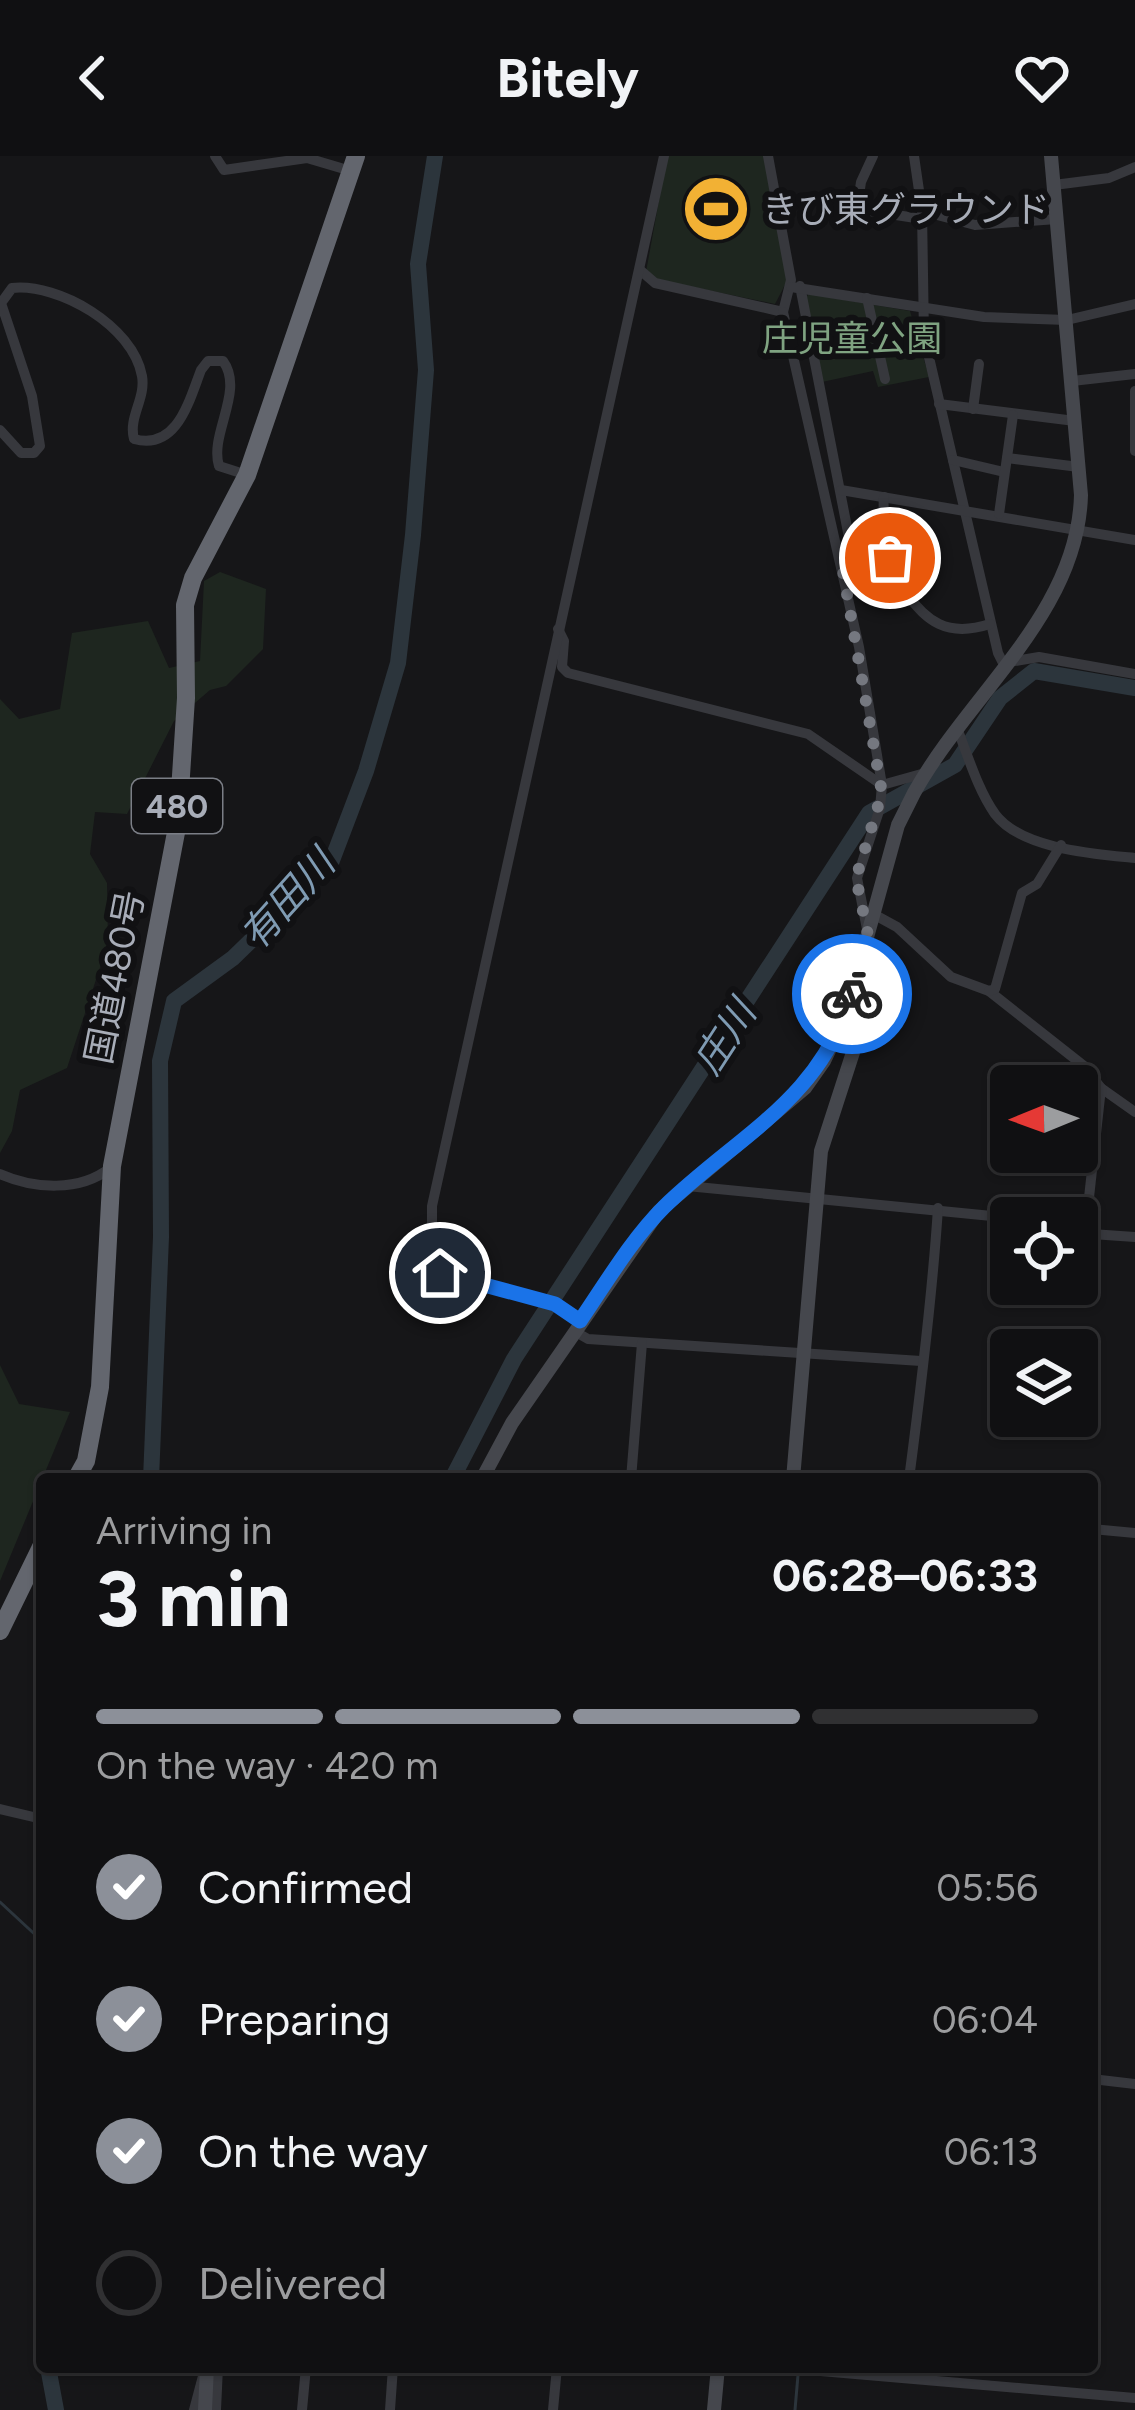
<!DOCTYPE html>
<html lang="en">
<head>
<meta charset="utf-8">
<style>
	:root { --surface:#101012; --page:#1e1e20; --text:#f1f3f6; --muted:#9c9d9f; --line:#303032; --accent:#8c9099 }
	body { margin:0; font-family:Figtree,"Noto Sans JP",sans-serif; background:var(--page); color:var(--text); height:100vh; display:flex; flex-direction:column; font-size:45px; white-space:nowrap }
	* { box-sizing:border-box; margin:0 }
	p { font-size:39px; color:var(--muted) }
	.icon { flex:none; width:66px; height:66px; fill:none; stroke:currentColor; stroke-width:2; stroke-linecap:round; stroke-linejoin:round }
	.map { position:relative; flex:1; overflow:hidden }
	.side { position:absolute; left:36px; top:1317px; width:1062px; height:900px; display:flex; flex-direction:column; background:var(--surface); border-radius:12px; box-shadow:0 3px 9px #0004,0 0 0 3px var(--line) }
	.side>* { flex:none }
	.needle { width:78px; rotate:269deg }
	.tools { position:absolute; left:990px; top:909px; display:grid; gap:24px }
	.tools a { display:grid; place-items:center; width:108px; height:108px; border-radius:12px; background:var(--surface); box-shadow:0 3px 9px #0004,0 0 0 3px var(--line); font-size:60px }
	.pin { position:absolute; display:grid; place-items:center; width:102px; height:102px; color:#fff; margin:-51px; border:6px solid #fff; border-radius:50%; box-shadow:0 3px 12px #0007 }
	.courier { position:absolute; display:grid; place-items:center; width:120px; height:120px; margin:-60px; border:9px solid #1a73e8; border-radius:50%; background:#fff; color:#222; box-shadow:0 3px 15px #0007 }
	.headline em { font-style:normal; font-weight:700 }
	.headline div { display:flex; flex-direction:column-reverse }
	.headline { display:flex; align-items:center; justify-content:space-between; height:204px; padding:0 60px }
	h1 { font-size:78px; font-weight:700; line-height:90px }
	.bar { display:grid; grid-template-columns:repeat(4,1fr); gap:18px 12px; align-content:center; height:144px; padding:0 60px }
	.bar i { height:15px; border-radius:9px; background:var(--line) }
	.bar .selected { background:var(--accent) }
	.bar p { grid-column:span 4 }
	ol { padding:0 60px; list-style:none }
	li { display:flex; align-items:center; gap:36px; height:132px }
	li p { margin-inline-start:auto }
	li .icon { padding:12px; border-radius:50%; background:var(--accent); color:#fff; stroke-width:4 }
	li:last-child { color:var(--muted) }
	li i { width:66px; height:66px; border:6px solid var(--line); border-radius:50% }
	header { display:flex; justify-content:space-between; align-items:center; height:156px; padding:0 60px; background:var(--surface); font-size:54px; font-weight:700 }
	.map>svg:first-child { display:block }
	.green { fill:#1e261f }
	.lines { fill:none; stroke-linecap:round; stroke-linejoin:round }
	.stream { stroke:#2c353c; stroke-width:3 }
	.river { stroke:#2c353c; stroke-width:16 }
	.street { stroke:#37383d; stroke-width:10 }
	.secondary { stroke:#45474d; stroke-width:14 }
	.highway { stroke:#63666e; stroke-width:18 }
	.done { stroke:#757880; stroke-width:12; stroke-dasharray:0 21.6 }
	.route { stroke:#1a73e8; stroke-width:15 }
	.labels { text-anchor:middle; stroke-width:12; stroke-linejoin:round; paint-order:stroke }
	.shield { fill:#111113; stroke:#7b7e86; stroke-width:3 }
	.shield-label { font-size:33px; font-weight:bold; fill:#a8adb8 }
	.poi-label { font-size:36px; fill:#a8adb8; stroke:#111113; text-anchor:start }
	.park-label { font-size:36px; fill:#7fa381; stroke:#111113 }
	.street-label { font-size:36px; fill:#a8adb8; stroke:#111113 }
	.water-label { font-size:39px; font-style:italic; fill:#7f9bb3; stroke:#111113 }
</style>
</head>
<body>
<header><svg class="icon" aria-label="back" viewBox="0 0 24 24"><path d="M15 5l-7 7 7 7"/></svg>Bitely<svg class="icon" aria-label="heart" viewBox="0 0 24 24"><path d="M12 20l-8-8c-3-5 5-10 8-4 3-6 11-1 8 4z"/></svg></header>
<div class="map">
<svg width="1135" height="2254" viewBox="0 0 1135 2254">
	<rect width="100%" height="100%" fill="#161618"/>
	<g class="green">
		<path d="M667,0H765L788,123L775,148L654,123L646,116Z"/>
		<path d="M809,138L910,155L929,221L878,231L873,215L822,226L803,144Z"/>
		<path d="M220,416L266,433L263,493L226,530L210,534L174,565L127,658L95,656L90,698L107,727L108,787L67,912L20,934L12,975L0,997V543L19,563L60,553L72,477L148,465L169,512L200,505L204,425Z"/>
		<path d="M0,1209L19,1248L70,1256L0,1425Z"/>
	</g>
	<g class="lines">
		<g class="stream">
			<path d="M0,1746L42,1785"/>
			<path d="M795,2254L798,2219"/>
		</g>
		<g class="river">
			<path d="M151,1323L161,1081L160,905L174,845L233,802L331,707L366,615L398,507L413,379L426,214L418,108L435,0"/>
			<path d="M452,1323L514,1203L869,657L955,609L1000,542L1034,515L1135,532"/>
			<path d="M48,2211L56,2254"/>
		</g>
		<g class="street">
			<path d="M215,0L224,14L307,2L351,15"/>
			<path d="M873,0L861,26L857,53L922,63"/>
			<path d="M914,0L922,55L975,69L1057,63"/>
			<path d="M1054,29L1109,22L1135,11"/>
			<path d="M922,55L924,180L998,497L1003,507L1039,501L1135,518"/>
			<path d="M640,114L655,127L783,156L791,124L768,0"/>
			<path d="M800,130L853,402"/>
			<path d="M791,131L984,161L1067,164L1135,148"/>
			<path d="M867,142L885,223"/>
			<path d="M783,156L859,491L882,629L880,652L857,722L867,773"/>
			<path d="M1072,225L1135,218"/>
			<path d="M1135,235V295"/>
			<path d="M939,248L1075,265"/>
			<path d="M973,253L979,208"/>
			<path d="M0,274L21,297H34L40,290L32,240L1,147L12,132C59,127 133,170 142,220C146,243 128,261 134,283C177,295 189,245 201,214L208,205H223C245,235 209,278 219,310L247,319"/>
			<path d="M1007,302L1079,311"/>
			<path d="M953,304L1004,316"/>
			<path d="M841,334L1135,384"/>
			<path d="M884,341C881,366 893,398 885,416"/>
			<path d="M999,358L1013,259"/>
			<path d="M848,403C917,410 909,494 990,468"/>
			<path d="M558,473L564,485L562,511L568,517L808,578L882,629L925,617"/>
			<path d="M957,572C968,600 978,634 995,658C1021,693 1094,698 1135,702"/>
			<path d="M875,759L897,771L951,821L989,835L1084,910L1101,932L1085,1078"/>
			<path d="M989,835L995,833L1022,737L1037,728L1061,689"/>
			<path d="M1101,932L1135,956"/>
			<path d="M0,1018C34,1033 80,1036 110,1012"/>
			<path d="M687,1030L1012,1062"/>
			<path d="M1077,1077L1135,1081"/>
			<path d="M580,1165L555,1147L439,1117L432,1106V1050L664,0"/>
			<path d="M574,1175L588,1183L921,1205"/>
			<path d="M631,1323L642,1187"/>
			<path d="M909,1323C921,1232 932,1143 938,1052"/>
			<path d="M1092,1373L1135,1377"/>
			<path d="M0,1653L42,1663"/>
			<path d="M1092,1923L1135,1928"/>
			<path d="M774,2211L1135,2242"/>
			<path d="M194,2254L203,2220"/>
			<path d="M216,2254L218,2211"/>
			<path d="M302,2254L306,2211"/>
			<path d="M390,2254L393,2211"/>
			<path d="M553,2254L557,2211"/>
		</g>
		<g class="secondary">
			<path d="M482,1323L512,1267L659,1055L805,932L824,905L845,861L898,669L914,637C969,538 1078,457 1081,339L1051,0"/>
			<path d="M793,1323L821,995L857,884L866,814"/>
			<path d="M205,2254L207,2211"/>
			<path d="M714,2254L718,2211"/>
		</g>
		<g class="highway">
			<path d="M76,1323L86,1305L100,1231L112,1010L178,666L186,542L185,449L193,422L247,319L356,0"/>
			<path d="M0,1475L42,1389"/>
		</g>
	</g>
	<g class="lines">
		<path class="done" d="M852,838L869,784L856,722L882,637L841,404L853,402L885,416L890,402"/>
		<path class="route" d="M440,1117L555,1148L580,1165C606,1127 631,1084 664,1051C738,979 820,945 852,838"/>
	</g>
	<defs>
		<g id="stadium-disc" transform="scale(3.45)"><circle r="9.5" fill="#f2b134" stroke="#111113"/><path d="M0-5a6.5 5 0 1 0 0 10a6.5 5 0 1 0 0-10ZM-3.5-1.8h7v3.6h-7Z" fill="#111"/></g>
	</defs>
	<g fill-rule="evenodd">
		<use href="#stadium-disc" x="716" y="53"/>
	</g>
	<g class="labels">
		<rect class="shield" x="132" y="623" width="90" height="54" rx="9"/>
		<g class="shield-label">
			<text x="177" y="662">480</text>
		</g>
		<g class="poi-label">
			<text x="762" y="66">きび東グラウンド</text>
		</g>
		<g class="park-label">
			<text x="852" y="195">庄児童公園</text>
		</g>
		<g class="street-label">
			<text transform="translate(114 821) rotate(-79)" y="13">国道480号</text>
		</g>
		<g class="water-label">
			<text transform="translate(287 743) rotate(-48)" y="14">有田川</text>
			<text transform="translate(724 881) rotate(-57)" y="14">庄川</text>
		</g>
	</g>
</svg>
<div class="tools">
<a><svg class="needle" viewBox="-14 -14 28 28"><path d="M0-13l5 13h-10z" fill="#e53935"/><path d="M0 13l5-13h-10z" fill="#9c9d9f"/></svg></a>
<a><svg class="icon" aria-label="locate" viewBox="0 0 24 24"><circle cx="12" cy="12" r="6"/><path d="M12 2v4M12 18v4M2 12h4M18 12h4"/></svg></a>
<a><svg class="icon" aria-label="layers" viewBox="0 0 24 24"><path d="M12 4l9 5-9 5-9-5zM3 14l9 5 9-5"/></svg></a>
</div>
<div class="pin" style="left:890px;top:402px;background:#ea580c"><svg class="icon" aria-label="bag" viewBox="0 0 24 24"><path d="M5 8h14l-1 12H6zM9 8a3 3 0 0 1 6 0"/></svg></div>
<div class="pin" style="left:440px;top:1117px;background:#1f2937"><svg class="icon" aria-label="home" viewBox="0 0 24 24"><path d="M3 11l9-7 9 7M6 9v11h12V9"/></svg></div>
<div class="courier" style="left:852px;top:838px"><svg class="icon" aria-label="bike" viewBox="0 0 24 24"><circle cx="6" cy="16" r="4"/><circle cx="18" cy="16" r="4"/><path d="M6 16l4-8h5l3 8M10 8l3 8H6M13 5h3"/></svg></div>
<section class="side">
<div class="headline"><div><h1>3 min</h1><p>Arriving in</p></div><em>06:28–06:33</em></div>
<div class="bar"><i class="selected"></i><i class="selected"></i><i class="selected"></i><i></i><p>On the way · 420 m</p></div>
<ol>
<li><svg class="icon" aria-label="check" viewBox="0 0 24 24"><path d="M5 12l5 5 9-10"/></svg>Confirmed<p>05:56</p></li>
<li><svg class="icon" aria-label="check" viewBox="0 0 24 24"><path d="M5 12l5 5 9-10"/></svg>Preparing<p>06:04</p></li>
<li><svg class="icon" aria-label="check" viewBox="0 0 24 24"><path d="M5 12l5 5 9-10"/></svg>On the way<p>06:13</p></li>
<li><i></i>Delivered</li>
</ol>
</section>
</div>
</body>
</html>
